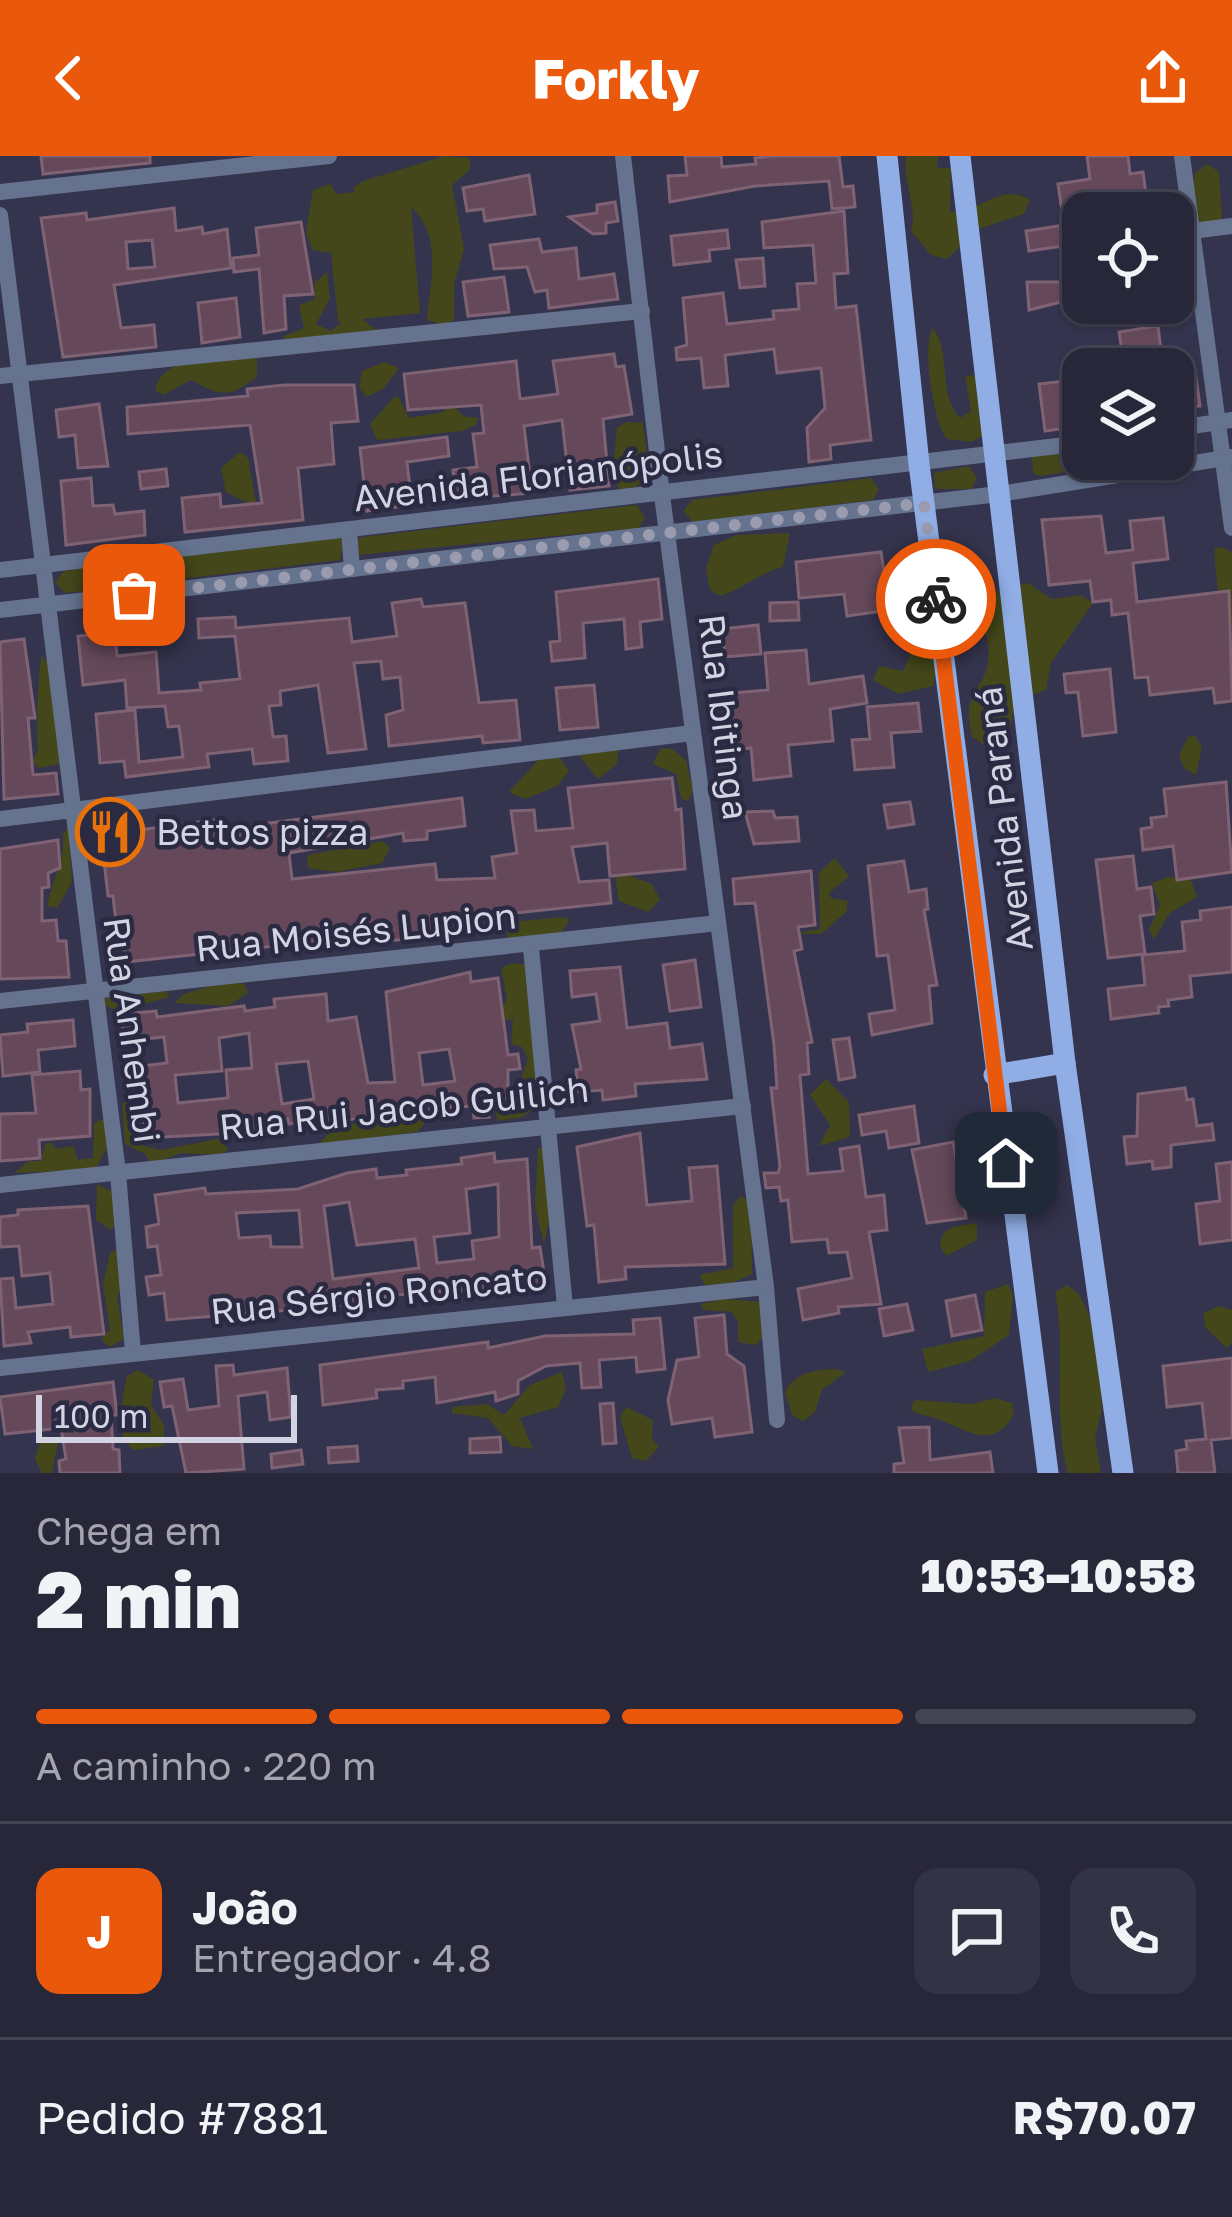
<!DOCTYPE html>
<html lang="pt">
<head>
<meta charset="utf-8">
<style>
	:root { --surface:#28273a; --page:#343345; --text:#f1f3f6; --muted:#a5a5af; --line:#444454; --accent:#ea580c }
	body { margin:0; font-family:"Golos Text",sans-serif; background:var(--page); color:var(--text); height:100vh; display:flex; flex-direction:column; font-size:45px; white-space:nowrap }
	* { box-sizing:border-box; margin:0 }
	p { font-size:39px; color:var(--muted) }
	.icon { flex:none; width:66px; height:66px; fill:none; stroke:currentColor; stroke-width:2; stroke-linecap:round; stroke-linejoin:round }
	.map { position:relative; height:1317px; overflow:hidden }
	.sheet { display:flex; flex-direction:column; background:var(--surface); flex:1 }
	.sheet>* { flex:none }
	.fabs { position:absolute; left:1062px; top:36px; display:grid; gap:24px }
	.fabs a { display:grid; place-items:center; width:132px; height:132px; border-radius:24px; background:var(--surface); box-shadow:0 3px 9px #0004,0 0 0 3px var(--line); font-size:60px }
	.scale { position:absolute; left:36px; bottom:30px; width:261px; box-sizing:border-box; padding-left:12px; border:6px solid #d2d3e3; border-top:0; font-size:33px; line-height:42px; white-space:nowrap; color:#d2d3e3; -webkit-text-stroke:9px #2b2a43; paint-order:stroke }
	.pin { position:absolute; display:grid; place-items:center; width:102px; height:102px; color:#fff; margin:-51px; border-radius:24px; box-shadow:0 6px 18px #0006 }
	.courier { position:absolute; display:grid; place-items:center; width:120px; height:120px; margin:-60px; border:9px solid #ea580c; border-radius:50%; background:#fff; color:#222; box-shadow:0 3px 15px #0007 }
	.overview em { font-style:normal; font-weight:800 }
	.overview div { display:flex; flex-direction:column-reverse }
	.overview { display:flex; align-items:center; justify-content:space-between; height:204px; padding:0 36px }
	h1 { font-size:78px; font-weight:800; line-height:90px }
	.bar { display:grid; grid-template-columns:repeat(4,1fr); gap:18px 12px; align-content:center; height:144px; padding:0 36px }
	.bar i { height:15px; border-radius:9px; background:var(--line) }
	.bar .on { background:var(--accent) }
	.bar p { grid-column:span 4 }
	.line { display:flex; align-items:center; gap:30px; padding:0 36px; border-top:3px solid var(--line) }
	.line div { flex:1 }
	.round { display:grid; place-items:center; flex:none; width:126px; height:126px; border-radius:24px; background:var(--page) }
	header { display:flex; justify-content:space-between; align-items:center; height:156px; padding:0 36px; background:var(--accent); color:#fff; font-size:54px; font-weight:800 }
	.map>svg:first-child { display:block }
	.green { fill:#43471a }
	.building { fill:#65495a; stroke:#7f6273; stroke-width:3; fill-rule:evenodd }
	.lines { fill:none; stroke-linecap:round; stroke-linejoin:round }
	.minor { stroke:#65738f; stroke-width:16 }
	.major { stroke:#90ade6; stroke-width:21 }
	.done { stroke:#9b9baf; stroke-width:12; stroke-dasharray:0 21.6 }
	.route { stroke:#ea580c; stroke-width:15 }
	.labels { text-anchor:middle; stroke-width:9; stroke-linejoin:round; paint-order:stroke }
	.street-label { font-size:36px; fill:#d2d3e3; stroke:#2b2a43 }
	.poi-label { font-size:36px; fill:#d2d3e3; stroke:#2b2a43; text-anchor:start }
</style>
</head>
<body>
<header><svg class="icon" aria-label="back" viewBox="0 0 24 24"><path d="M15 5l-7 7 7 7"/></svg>Forkly<svg class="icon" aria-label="share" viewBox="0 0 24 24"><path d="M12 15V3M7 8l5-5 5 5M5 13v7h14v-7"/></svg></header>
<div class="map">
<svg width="1232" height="1317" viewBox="0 0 1232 1317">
	<rect width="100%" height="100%" fill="#35344e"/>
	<g class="green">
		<path d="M444,0L470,2V14L452,29L464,93L454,128V164L444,169L427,164C430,127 443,79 411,51L420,157L362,163L382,178L285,186L284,180L304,172L299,149L315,143L314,127L327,116L330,142L316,168L331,175L342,166L338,165L331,97L312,94L306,76L313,34L331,28L336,38L355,36L353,32L363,25Z"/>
		<path d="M906,0H938L937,12H951L950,56C980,56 1003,26 1030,44L1024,58L981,72L947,103L931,99L911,75C918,49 902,27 906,0Z"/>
		<path d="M1207,8L1219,16L1222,64L1199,70L1193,48L1194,18Z"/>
		<path d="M933,172C952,197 937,238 960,262L971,255L965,221L973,219L984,227V279L971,286L947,283C934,268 921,189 933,172Z"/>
		<path d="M257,201V221C227,244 219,239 191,224L163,239L155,234C164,196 225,203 257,201Z"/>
		<path d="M384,206L399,212L383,233L367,241L359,232L362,215Z"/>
		<path d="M394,241H399L409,262L444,256L448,246L464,260L478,262L477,268L462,275L377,284L370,268Z"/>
		<path d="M626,266L643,267L650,319L631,335L620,333L612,323L617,272Z"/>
		<path d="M1083,291V303H1153L1040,320L1033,317L1032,301Z"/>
		<path d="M240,296L248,302L257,352L226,336L221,312Z"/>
		<path d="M969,310L977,322L971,333H935L934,317Z"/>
		<path d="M871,322L879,333L873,344L693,366L683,355L692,344Z"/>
		<path d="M637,349L645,361L639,372L357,399V383L363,381Z"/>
		<path d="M790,377L783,411C759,417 743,433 720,440L710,434L706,412L714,389L737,379Z"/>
		<path d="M338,381L344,385L340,404L65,437L55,426L64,415Z"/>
		<path d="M1223,391L1232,397V475C1219,452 1214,418 1215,392Z"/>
		<path d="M1028,427L1052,443L1081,439L1093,447L1051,507L1046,534L1032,539L1017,533L1010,575L1001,587L986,590L972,581C961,533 982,540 988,506C991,486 982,475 983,457L999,433Z"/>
		<path d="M929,469L937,512L933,530L898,538L873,524L879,510L903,515L910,500L908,477Z"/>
		<path d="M42,500L49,508L60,608L39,612L32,605L38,595C36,584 38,506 42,500Z"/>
		<path d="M1195,580L1202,591L1196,619L1184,612L1179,599L1188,581Z"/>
		<path d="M619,591L617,608L598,623L576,596Z"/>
		<path d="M671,592L686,604L693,635L688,645L681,642L676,618L653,608L660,593Z"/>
		<path d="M558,600L569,615L557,630L525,643L509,636L540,602Z"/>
		<path d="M68,673L72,726L57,752L47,750C53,722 65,707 63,677Z"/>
		<path d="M382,685L390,692L382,707L337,716L308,712L307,700L312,698Z"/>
		<path d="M835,702L849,720L829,737L831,742L848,745L846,756L821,778H789L820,773L819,717Z"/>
		<path d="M614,714L652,728L660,744L648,756L619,745Z"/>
		<path d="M1168,721L1191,724L1197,741L1170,757L1154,783L1149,774L1160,749L1152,727Z"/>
		<path d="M564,761L570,764L560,778L507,787V776L521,765Z"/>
		<path d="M512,807L529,809L538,950L523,961L498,965L495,954L517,951L527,937L522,919L528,903L522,891L511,888L513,863L495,866L507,843L501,812Z"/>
		<path d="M225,826L245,828L248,837L228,850L174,847L184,838Z"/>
		<path d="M166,835L170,841L116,855L101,847L104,842Z"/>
		<path d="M826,923L849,946L850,981L819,990L830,969L810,939Z"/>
		<path d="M130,937L138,988L161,994L218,983L229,993L219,999L181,997L152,1008L145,998L125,988L122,948Z"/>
		<path d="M412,958L429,963L417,976L319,989L331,973L361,966L391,971Z"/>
		<path d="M105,962L107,992L95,1014L14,1017L29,1005H41L45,988L51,986L56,993L73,990L78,1004L93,1002L94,967Z"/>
		<path d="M985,968L1001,1026L989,1048L977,1055C960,1035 955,990 973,969Z"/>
		<path d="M538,992H544L552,1052L544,1088L535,1051Z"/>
		<path d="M97,1028L111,1035L119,1061L111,1074L96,1064Z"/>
		<path d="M741,1040L751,1046L752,1118L730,1128L705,1129L699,1119L733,1112V1049Z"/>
		<path d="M977,1067V1084L946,1100L940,1090C941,1068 960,1070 977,1067Z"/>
		<path d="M120,1092L123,1130L117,1140L124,1183L109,1191L101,1183L110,1174L103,1128L110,1097Z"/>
		<path d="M1008,1128L1013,1139L1009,1179L970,1205L928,1216L922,1193L984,1180L985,1136Z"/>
		<path d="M1067,1129L1079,1138L1098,1178L1102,1254L1095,1282L1101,1317H1068C1052,1258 1067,1196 1055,1136Z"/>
		<path d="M724,1143L761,1146L764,1180L756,1189L738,1186V1166L732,1156L703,1154L701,1148Z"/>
		<path d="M1219,1150L1232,1154V1187L1227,1192L1205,1171L1203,1157Z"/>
		<path d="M836,1213L846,1216L822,1234L815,1256L803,1265L792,1259L785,1236C794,1217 816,1213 836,1213Z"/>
		<path d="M138,1214L154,1224L151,1249L164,1269V1290L134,1294C113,1281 122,1243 127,1220Z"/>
		<path d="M562,1216L566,1233L558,1251L520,1262L533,1293L512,1290L488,1262L452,1257V1251L487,1248L504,1259L530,1229Z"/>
		<path d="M995,1242L1012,1247L1014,1258C993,1297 964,1272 938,1263C928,1259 920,1260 911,1254L914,1244L972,1248Z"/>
		<path d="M626,1251L653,1264L652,1282L659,1291L646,1305L632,1302L620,1261Z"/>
		<path d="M42,1279L58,1286L52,1317H42L35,1303Z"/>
	</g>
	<g class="building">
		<path d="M41,0H150V7L43,18Z"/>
		<path d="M685,0H721L722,11L756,8L755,2L773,0H839L843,31L853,30L855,51L832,53L829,25L755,30L670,46L668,20L687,19Z"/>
		<path d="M1087,0H1128L1130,18L1143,16L1147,46L1083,57V87L1029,95L1026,75L1064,69L1058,28L1090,23Z"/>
		<path d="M529,19L535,58L485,65L483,53L467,55L463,32Z"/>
		<path d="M615,46L618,65L606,67V77L593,78L569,61L597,57V49Z"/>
		<path d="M174,52L176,75L202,71L203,78L227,73L231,112L114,129L121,172L154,169L156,191L63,201L41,62L86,57L87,64ZM152,84L155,111L128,113L126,86Z"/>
		<path d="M844,55L848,117L834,118L836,152L856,150L871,284L830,289L831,303L809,306L807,272L825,252L821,212L777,217L774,193L725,199L728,230L704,232L701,202L677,204L676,192L687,189L683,142L723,137L727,168L774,163L773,155L799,153L797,128L816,127L813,89L764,92L762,66Z"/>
		<path d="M301,66L313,138L284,140L286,173L264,177L259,113L234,116L233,102L259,99L256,72Z"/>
		<path d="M727,74L729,92L709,94L710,105L674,109L671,80Z"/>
		<path d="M539,83L542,96L576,92L579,123L614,118L618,143L549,152L547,134L535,136L527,111L494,113L490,89Z"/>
		<path d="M763,102L765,130L740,132L736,104Z"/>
		<path d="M504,121L509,156L468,160L463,126Z"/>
		<path d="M1027,126H1063L1061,146L1029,154Z"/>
		<path d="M236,142L240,181L202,187L198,147Z"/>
		<path d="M1158,170L1162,203L1124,208L1119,176Z"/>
		<path d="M614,198L616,211L624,210L632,258L603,263L609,330L570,334L562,264L524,270L532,337L456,343L453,314L477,311L473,278L484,277L481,249L408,254L404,218L516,205L520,243L558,238L553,205Z"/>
		<path d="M1195,214L1200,250L1175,253L1173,217Z"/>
		<path d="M1083,223V270L1045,275L1039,228Z"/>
		<path d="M284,229H354L358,265L331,267L334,308L298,312L303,364L185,376L182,342L220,338L221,351L262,347L250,269L128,278L127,251L248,240L247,233Z"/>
		<path d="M99,248L108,310L78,312L75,279L59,281L56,254Z"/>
		<path d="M447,281L449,300L407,306L412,349L367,355L360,292Z"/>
		<path d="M166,313L168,330L141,333L139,316Z"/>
		<path d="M91,322L93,350L113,349L115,358L144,355L145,379L66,389L61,325Z"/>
		<path d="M1101,360L1106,397L1133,394L1130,365L1163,362L1168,403L1133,407L1137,446L1229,435L1232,545L1215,547L1213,532L1150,539L1148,521L1135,522L1128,457L1112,459L1111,444L1093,446L1090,425L1049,429L1042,364Z"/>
		<path d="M881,396L890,454L847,460L844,438L799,442L796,406Z"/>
		<path d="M658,423L662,463L640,466L642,491L626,493L624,463L583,467L585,502L552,505L550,486L560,485L556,436Z"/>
		<path d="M421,443L423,451L465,447L479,547L516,544L520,584L483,587L482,580L389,590L386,559L403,554L400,521L383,523L381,505L354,507L366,593L328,597L318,529L280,535L281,549L269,550L273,581L286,580L288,605L254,608L252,593L207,598L209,611L126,621L124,605L100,607L96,558L135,554L139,606L183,601L179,570L168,571L165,550L127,552L125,524L83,529L78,480L115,477L117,500L156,496L159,537L201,534L200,527L240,523L235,480L199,482L198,463L235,461L236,472L349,462L352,486L397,480L392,447Z"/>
		<path d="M798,446L799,464L770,465V447Z"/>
		<path d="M758,469L761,498L725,501L722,473Z"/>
		<path d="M24,483L35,562H28L33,619L56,617L58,638L4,643L0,486Z"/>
		<path d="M806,494L809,528L863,520L867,547L830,553L833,585L788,589L791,620L754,624L751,592L730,594L721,538L768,534L765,497Z"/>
		<path d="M1110,513L1116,576L1083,580L1078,536L1066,537L1064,518Z"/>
		<path d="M594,529L598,571L560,574L556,532Z"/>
		<path d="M918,547L921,575L891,577L894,611L855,614L852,584L870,583L867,551Z"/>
		<path d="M672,622L676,654L681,653L685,713L610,720L607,687L572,691L579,726L609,724L611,747L440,765L442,777L410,783L385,785L384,776L355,779L354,774L321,777L322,785L125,806L123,775H117L113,740H108L101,679L214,664L216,674L462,642L465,670L427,675V683L404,685L403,677L289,697L292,723L435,708L437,724L495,722L492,701L517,697L511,655L534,654L536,675L573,672L568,632Z"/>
		<path d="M1226,626L1232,716L1177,724L1173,690L1143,694L1141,673L1152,671L1151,662L1167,660L1164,633Z"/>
		<path d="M910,646L914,668L888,672L884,649Z"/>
		<path d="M773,655L775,662L797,661L799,685L754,688L745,656Z"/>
		<path d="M58,684L60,712L48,717L49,731L42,732V765L56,764L58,785H66L69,821L0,823V693Z"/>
		<path d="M1133,700L1137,733L1151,731L1154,758L1140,760L1145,798L1108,802L1096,704Z"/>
		<path d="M904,705L909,736L926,733L928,753L924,754L937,829L929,830L932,867L872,879L869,858L895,854L888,799L877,800L868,710Z"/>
		<path d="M811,715L815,769L798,771L802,793L794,795L812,886L807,887L809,918L800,919L808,1018L843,1015L840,993L859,990L866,1041L884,1039L887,1074L869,1076L881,1148L838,1151L839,1157L803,1164L798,1133L852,1122L847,1096L829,1097L827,1083L792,1086L788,1044L781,1045L779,1031L766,1032L764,1017H778L780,1011L771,932H777L774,889L755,747L735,748L733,723Z"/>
		<path d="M1232,751V816L1190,820L1192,841L1168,844L1169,850L1158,851L1159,857L1111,863L1108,833L1145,829L1142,799L1185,795L1182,766L1201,764L1200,755Z"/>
		<path d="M695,804L701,851L670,855L663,809Z"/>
		<path d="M620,811L627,872L667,867L670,892L702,888L707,923L635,928L636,940L603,944L602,934L578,936L576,914L581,913L572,869L600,865L596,838L572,841L570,815Z"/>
		<path d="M470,816L471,826L498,822L508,899L518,898L520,913L508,914V943H487L489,961L474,962L473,950L430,953V948L398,953L399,964L374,967L373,959L318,970L317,963L289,968L288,963L255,968L256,976L145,982L141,910L167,907L164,881L124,885L121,858L156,855L157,861L244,850L245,855L275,851L274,843L326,838L328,865L356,861L368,927L395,926L386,836ZM249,877L252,912L226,914L228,942L178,947L175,919L222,915L219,882ZM449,893L455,925L423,929L419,897ZM308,905L314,943L282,948L276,908Z"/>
		<path d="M73,864L75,890L38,894L40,916L3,920L0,879L28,876L27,868Z"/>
		<path d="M849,882L855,921L839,924L833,884Z"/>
		<path d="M80,915L81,934L90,933V980L39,984L40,1002L0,1005V958L36,957L32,919Z"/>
		<path d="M1185,932L1187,944L1193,943L1197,970L1212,968L1214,984L1171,989V1011L1153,1013L1152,1005L1127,1008L1124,981L1137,980L1138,938Z"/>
		<path d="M914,950L919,987L889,992L886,975L862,979L859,959Z"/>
		<path d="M640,977L647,1049L692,1045L689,1012L717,1010L725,1108L625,1111L626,1123L599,1126L594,1069L587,1070L577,991Z"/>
		<path d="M953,986L966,1062L927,1067L912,994Z"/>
		<path d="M494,997L495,1006L527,1003L532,1092L540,1091L546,1129L395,1139L339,1150L167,1164L164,1137L149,1139L146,1121L161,1119L157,1090L148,1091L146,1071L159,1068L155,1039L205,1032L206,1038L298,1033L347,1017L376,1013L377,1022L407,1019L406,1014L462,1008L461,1002ZM498,1028L499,1081L472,1085L474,1103L437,1107L434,1081L470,1077L466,1033ZM349,1046L357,1089L415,1083L419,1112L333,1123L324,1050ZM299,1054L302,1091H271L270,1080L239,1082L236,1057Z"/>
		<path d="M1232,1006V1084L1200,1088L1196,1048L1220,1045L1216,1008Z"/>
		<path d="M88,1050L104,1178L71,1181L70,1171L28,1176L31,1187L4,1190L0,1123L13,1122L16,1152L53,1148L50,1117L22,1120L19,1090L0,1091V1061L18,1059V1054Z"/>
		<path d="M975,1139L982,1174L952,1180L946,1145Z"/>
		<path d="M907,1148L913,1174L884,1180L879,1153Z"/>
		<path d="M724,1159L727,1198L744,1210L752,1276L715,1281L712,1262L672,1268L668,1244L677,1204L699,1201L695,1162Z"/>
		<path d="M660,1162L665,1213L637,1216L636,1201L599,1204L601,1231L582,1232L580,1207L546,1210L518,1225V1238L496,1245L495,1236L437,1247L435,1221L403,1225V1232L376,1234L377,1242L323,1249L320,1209L488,1186V1192L545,1180L634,1178L633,1164Z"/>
		<path d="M1232,1202V1282L1211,1284L1215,1317H1178L1176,1295L1187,1293L1186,1285L1206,1283L1202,1247L1167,1251L1163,1210Z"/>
		<path d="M233,1209L234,1219L287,1212L291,1261L270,1264L267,1236L238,1240L244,1313L186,1317L172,1250L164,1251L160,1226L183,1223L188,1254L219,1250L216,1210Z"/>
		<path d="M113,1226L117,1259H111L113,1293L119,1294L120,1317H60L59,1305L66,1303L61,1272L5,1278L0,1241Z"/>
		<path d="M613,1247L616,1287L603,1288L600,1248Z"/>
		<path d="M929,1271L930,1304L990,1296L993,1317H894V1308L904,1307L899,1272Z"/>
		<path d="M500,1281L501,1296L470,1297V1283Z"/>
		<path d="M357,1290L358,1305L329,1307L328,1292Z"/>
		<path d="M301,1294L303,1308L272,1312L271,1298Z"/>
	</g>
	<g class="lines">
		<g class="minor">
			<path d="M623,0L662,339L766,1131L777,1264"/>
			<path d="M1182,0L1232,372"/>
			<path d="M0,36L329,0"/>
			<path d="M0,59L118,1017L133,1197"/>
			<path d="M1192,75L1232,70"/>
			<path d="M0,220L642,155"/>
			<path d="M1173,273L1232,264"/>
			<path d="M349,375L352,413"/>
			<path d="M0,414L1083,287"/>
			<path d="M0,454L999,338L1232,301"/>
			<path d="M0,663L692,577"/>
			<path d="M531,792L565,1151"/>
			<path d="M0,845L718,767"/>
			<path d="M0,1029L743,950"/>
			<path d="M0,1212L766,1131"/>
		</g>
		<g class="major">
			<path d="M887,0L919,308L1048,1317"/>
			<path d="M960,0L1065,907L1123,1317"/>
			<path d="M994,919L1065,907"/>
		</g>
	</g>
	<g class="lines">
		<path class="done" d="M134,439L924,347L936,443"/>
		<path class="route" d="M936,443L1006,1007"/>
	</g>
	<defs>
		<g id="restaurant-ring" transform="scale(3.45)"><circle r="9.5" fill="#2b2a43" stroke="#e8710a" stroke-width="1.5"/><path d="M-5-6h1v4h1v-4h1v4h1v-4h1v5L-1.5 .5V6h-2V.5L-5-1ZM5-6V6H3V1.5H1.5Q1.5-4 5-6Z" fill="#e8710a"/></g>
	</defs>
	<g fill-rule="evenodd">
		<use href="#restaurant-ring" x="110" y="676"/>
	</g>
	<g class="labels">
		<g class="street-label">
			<text transform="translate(538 320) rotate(-7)" y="13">Avenida Florianópolis</text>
			<text transform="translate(724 561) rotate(83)" y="13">Rua Ibitinga</text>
			<text transform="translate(1004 663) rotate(-97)" y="13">Avenida Paraná</text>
			<text transform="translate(356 776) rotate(-6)" y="13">Rua Moisés Lupion</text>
			<text transform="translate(132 874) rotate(82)" y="13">Rua Anhembi</text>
			<text transform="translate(404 952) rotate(-6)" y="13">Rua Rui Jacob Guilich</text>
			<text transform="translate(379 1138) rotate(-6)" y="13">Rua Sérgio Roncato</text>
		</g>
		<g class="poi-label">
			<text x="156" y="689">Bettos pizza</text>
		</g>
	</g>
</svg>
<div class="fabs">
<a><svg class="icon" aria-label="locate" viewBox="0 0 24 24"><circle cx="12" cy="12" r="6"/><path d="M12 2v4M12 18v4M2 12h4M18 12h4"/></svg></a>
<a><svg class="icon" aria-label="layers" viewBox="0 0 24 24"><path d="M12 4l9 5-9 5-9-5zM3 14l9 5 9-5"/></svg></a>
</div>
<div class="scale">100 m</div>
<div class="pin" style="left:134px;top:439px;background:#ea580c"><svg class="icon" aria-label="bag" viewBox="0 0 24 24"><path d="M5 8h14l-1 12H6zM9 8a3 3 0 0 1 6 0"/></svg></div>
<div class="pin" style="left:1006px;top:1007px;background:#1f2937"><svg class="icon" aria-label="home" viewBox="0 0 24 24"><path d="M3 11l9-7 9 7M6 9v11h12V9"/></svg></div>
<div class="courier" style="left:936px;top:443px"><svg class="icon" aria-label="bike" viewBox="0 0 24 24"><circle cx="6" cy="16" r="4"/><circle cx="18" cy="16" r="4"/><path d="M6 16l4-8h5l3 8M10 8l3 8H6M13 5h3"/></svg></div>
</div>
<section class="sheet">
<div class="overview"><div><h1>2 min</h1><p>Chega em</p></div><em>10:53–10:58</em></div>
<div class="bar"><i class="on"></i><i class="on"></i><i class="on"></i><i></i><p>A caminho · 220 m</p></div>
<div class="line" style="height:216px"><b class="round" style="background:var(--accent);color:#fff">J</b><div><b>João</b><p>Entregador · 4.8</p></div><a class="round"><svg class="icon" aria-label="chat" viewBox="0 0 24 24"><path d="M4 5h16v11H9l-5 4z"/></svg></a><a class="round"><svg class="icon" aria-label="phone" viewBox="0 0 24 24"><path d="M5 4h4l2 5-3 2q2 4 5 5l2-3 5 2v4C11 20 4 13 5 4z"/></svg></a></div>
<div class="line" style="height:156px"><div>Pedido #7881</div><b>R$70.07</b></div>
</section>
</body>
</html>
